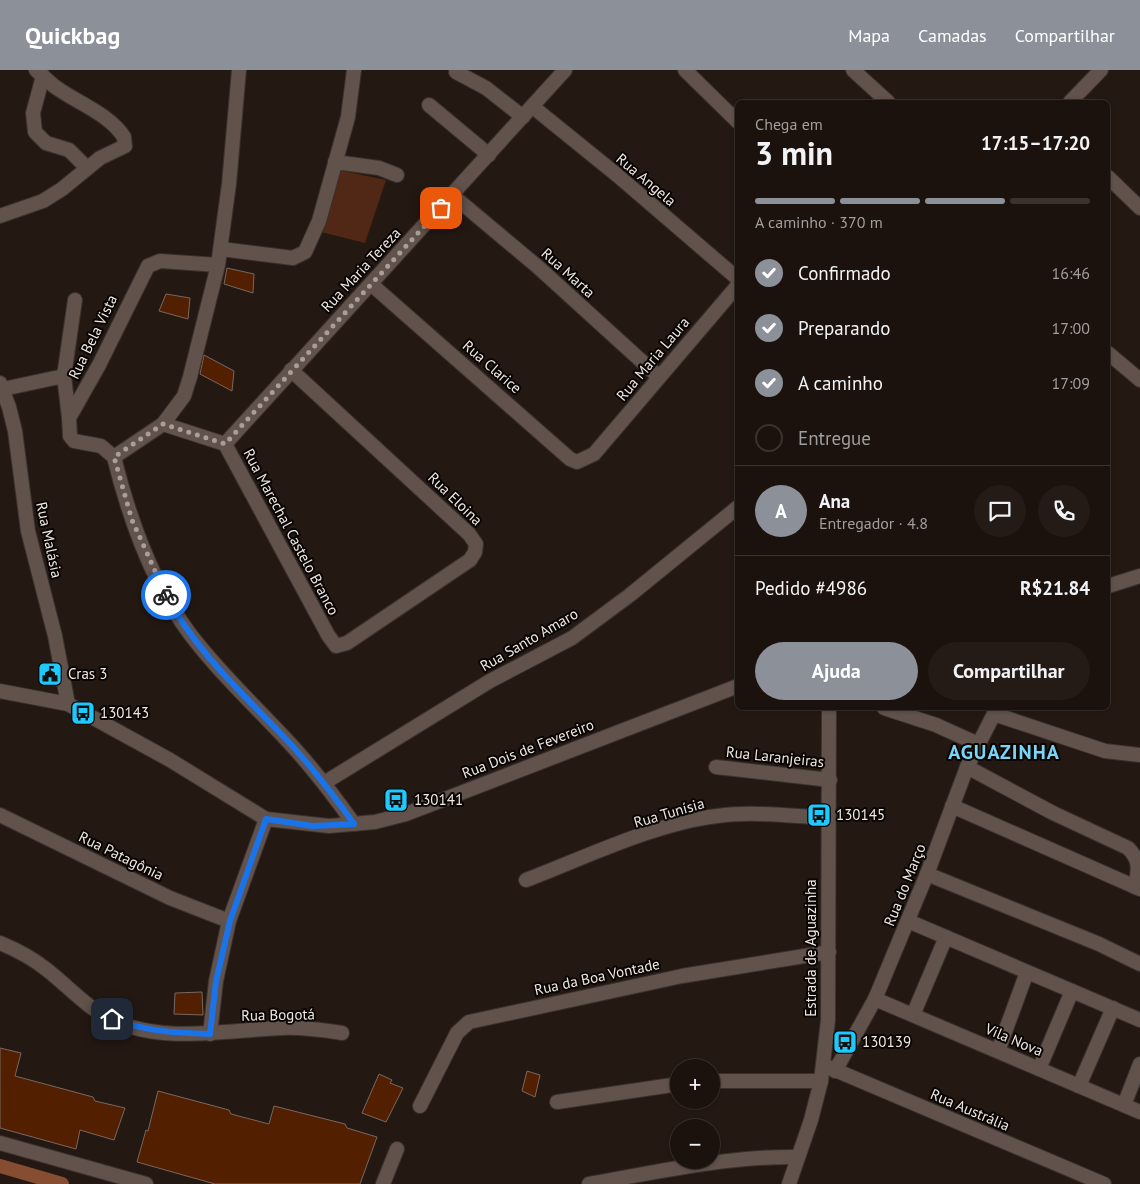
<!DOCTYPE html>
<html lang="pt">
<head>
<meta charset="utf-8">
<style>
	:root { --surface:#1b120e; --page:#241b17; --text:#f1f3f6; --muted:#a09e9e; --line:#39322e; --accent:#8c9099 }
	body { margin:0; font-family:"PT Sans",sans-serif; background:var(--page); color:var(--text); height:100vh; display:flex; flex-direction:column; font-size:19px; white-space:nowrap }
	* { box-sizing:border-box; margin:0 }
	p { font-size:16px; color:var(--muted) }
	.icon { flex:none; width:28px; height:28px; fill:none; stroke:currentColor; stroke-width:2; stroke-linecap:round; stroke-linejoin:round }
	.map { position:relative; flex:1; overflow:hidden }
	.panel { position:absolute; left:735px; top:30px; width:375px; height:610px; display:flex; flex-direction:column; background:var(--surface); border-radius:8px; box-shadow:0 1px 4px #0004,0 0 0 1px var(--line) }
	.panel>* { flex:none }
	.buttons { position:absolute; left:670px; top:989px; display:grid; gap:10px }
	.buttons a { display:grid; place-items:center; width:50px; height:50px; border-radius:50%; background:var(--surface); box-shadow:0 1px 4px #0004,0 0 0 1px var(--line); font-size:25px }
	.pin { position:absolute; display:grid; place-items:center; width:42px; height:42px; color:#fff; margin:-21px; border-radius:10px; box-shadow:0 2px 8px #0006 }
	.courier { position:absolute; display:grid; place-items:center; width:50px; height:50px; margin:-25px; border:4px solid #1a73e8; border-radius:50%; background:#fff; color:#222; box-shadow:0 1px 6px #0007 }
	.overview em { font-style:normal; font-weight:600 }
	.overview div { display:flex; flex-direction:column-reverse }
	.overview { display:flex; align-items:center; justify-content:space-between; height:85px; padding:0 20px }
	h1 { font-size:32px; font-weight:600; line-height:38px }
	.bar { display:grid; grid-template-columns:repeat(4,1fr); gap:8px 5px; align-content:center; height:60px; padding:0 20px }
	.bar i { height:6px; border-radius:4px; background:var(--line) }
	.bar .current { background:var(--accent) }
	.bar p { grid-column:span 4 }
	.line { display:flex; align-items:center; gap:12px; padding:0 20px; border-top:1px solid var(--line) }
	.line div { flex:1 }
	.round { display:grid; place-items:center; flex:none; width:52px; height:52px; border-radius:26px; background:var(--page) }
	ol { padding:0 20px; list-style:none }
	li { display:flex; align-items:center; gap:15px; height:55px }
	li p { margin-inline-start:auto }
	li .icon { padding:5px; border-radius:50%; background:var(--accent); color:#fff; stroke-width:4 }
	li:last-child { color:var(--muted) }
	li i { width:28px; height:28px; border:2px solid var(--line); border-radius:50% }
	.primary-button { display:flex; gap:10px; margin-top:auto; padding:10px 20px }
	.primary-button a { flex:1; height:58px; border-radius:30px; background:var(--accent); color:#fff; font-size:20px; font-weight:600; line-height:58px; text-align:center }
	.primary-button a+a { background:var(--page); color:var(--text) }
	header { display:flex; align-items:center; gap:30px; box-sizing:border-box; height:70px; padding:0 25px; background:var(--accent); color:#fff }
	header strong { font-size:24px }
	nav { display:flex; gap:28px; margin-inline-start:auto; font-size:18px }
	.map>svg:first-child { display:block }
	.green { fill:#502815 }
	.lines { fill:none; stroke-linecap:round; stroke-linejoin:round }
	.canal { stroke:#874d32; stroke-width:14 }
	.building { fill:#531f01; stroke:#786861 }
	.street-casing { stroke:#3a312f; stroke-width:16 }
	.street { stroke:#61524b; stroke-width:14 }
	.done { stroke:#a99f9a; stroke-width:5; stroke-dasharray:0 9 }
	.route { stroke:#1a73e8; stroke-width:6 }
	.labels { text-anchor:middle; stroke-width:4; stroke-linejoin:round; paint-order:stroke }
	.street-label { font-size:15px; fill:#f0e7e3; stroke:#090503 }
	.poi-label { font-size:15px; fill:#f0e7e3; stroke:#090503; text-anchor:start }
	.district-label { font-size:20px; font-weight:bold; letter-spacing:1px; fill:#79d4f7; stroke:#090503 }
</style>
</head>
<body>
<header>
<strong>Quickbag</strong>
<nav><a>Mapa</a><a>Camadas</a><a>Compartilhar</a></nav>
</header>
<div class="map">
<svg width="1140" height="1114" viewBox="0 0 1140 1114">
	<rect width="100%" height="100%" fill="#241812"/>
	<path class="green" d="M334,99L386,110L365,173L317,161Z"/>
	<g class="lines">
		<path class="canal" d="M0,1096L62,1114"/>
	</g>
	<g class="building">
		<path d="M227,198L254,204L253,223L224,214Z"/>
		<path d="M166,224L190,228L188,249L159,241Z"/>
		<path d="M204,285L234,301L232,321L200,304Z"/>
		<path d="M202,922L203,945L174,944L175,923Z"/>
		<path d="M0,978L21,983L15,1006L93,1027L95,1031L125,1038L114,1070L80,1060L76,1079L0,1058Z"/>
		<path d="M527,1001L540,1005L535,1027L522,1021Z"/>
		<path d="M379,1004L392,1010L390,1013L403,1018L386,1052L362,1043Z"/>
		<path d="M158,1021L229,1040L231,1044L269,1054L274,1036L345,1054L347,1058L377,1067L360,1114H215L137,1092L146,1060L148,1061Z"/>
	</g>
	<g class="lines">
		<g class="street-casing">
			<g id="street">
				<path d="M685,0L738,52"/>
				<path d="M853,0L888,32"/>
				<path d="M456,2L486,18L523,47"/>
				<path d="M43,6L33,43L35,62L46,73L69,80L87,98"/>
				<path d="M1070,32L1101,0"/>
				<path d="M429,35L489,85"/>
				<path d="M533,37L617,105L738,209"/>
				<path d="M335,92L379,98L397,105"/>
				<path d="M1108,107L1140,138"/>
				<path d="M452,125L538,197L659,307"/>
				<path d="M0,146L43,131L62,119L100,88L125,76L124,67C108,43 77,33 54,16C48,11 42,5 36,0"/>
				<path d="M221,179L293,188L305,182L319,151L348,47L354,0"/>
				<path d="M218,195L160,191L148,196L99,295L69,348L70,366L74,371L101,376L114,387L163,354L184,326L190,307L218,195L229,114L239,0"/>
				<path d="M371,214L570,389L577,392L594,384L738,215"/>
				<path d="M1108,283L1140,310"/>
				<path d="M0,313L9,337L15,361L28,461L55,566L68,634"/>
				<path d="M3,319L64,306"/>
				<path d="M69,348L64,306L75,230"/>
				<path d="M163,354L225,374"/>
				<path d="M225,374L328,565L336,576L347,573L470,490L475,482L476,474L469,464L291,300"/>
				<path d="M225,374L565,0"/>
				<path d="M114,387C129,448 152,513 190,564C218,601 251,632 282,665C309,693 332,723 354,754"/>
				<path d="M1108,516L1140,506"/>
				<path d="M0,621L68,634L170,690L266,749L329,756L375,752L406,744L738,616"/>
				<path d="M884,638L936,655L978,674"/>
				<path d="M994,644L1105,681L1140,685"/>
				<path d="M716,697L830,710"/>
				<path d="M967,697L1053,743L1128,778C1140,790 1139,798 1135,817"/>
				<path d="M324,713L490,611L572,568L630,525L738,437"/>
				<path d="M952,736L1140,819"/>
				<path d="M0,745L170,828L229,851"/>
				<path d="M927,804L1099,874L1140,894"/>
				<path d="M526,810C584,788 656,753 717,746C753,741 791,746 827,748"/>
				<path d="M908,851L1140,950"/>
				<path d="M0,873C17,880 32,888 46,899C68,916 87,938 112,950C165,974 226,960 282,958C302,957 322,960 342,963"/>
				<path d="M875,929L1140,1042"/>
				<path d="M913,945L946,867"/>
				<path d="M210,964L216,911L229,851L266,749"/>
				<path d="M998,981L1027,902"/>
				<path d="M828,997L1104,1114"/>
				<path d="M1039,999L1072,921"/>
				<path d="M835,1001L875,929L927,804L967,697L997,638"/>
				<path d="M711,1011H821"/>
				<path d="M1079,1016L1113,938"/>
				<path d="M557,1032L679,1014"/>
				<path d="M1124,1035L1140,994"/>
				<path d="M420,1036L457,963L469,952L682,906L829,882"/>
				<path d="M0,1073L146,1114"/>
				<path d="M383,1114L397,1079"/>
				<path d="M589,1114C658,1102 727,1086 798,1087"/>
				<path d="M789,1114L811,1050L821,1011L828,950L829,638"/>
			</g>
		</g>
		<use href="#street" class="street"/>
	</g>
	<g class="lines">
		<path class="done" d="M166,525L132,450L114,387L163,354L225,374L441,138"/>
		<path class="route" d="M112,949C145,961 175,963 210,964L216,911L230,851L266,749L313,756L354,754C332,723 309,693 282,665C240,621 195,580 166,525"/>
	</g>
	<defs>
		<g id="civic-square" transform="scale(1.25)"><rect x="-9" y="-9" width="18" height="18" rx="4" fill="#1fc9fd" stroke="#090503"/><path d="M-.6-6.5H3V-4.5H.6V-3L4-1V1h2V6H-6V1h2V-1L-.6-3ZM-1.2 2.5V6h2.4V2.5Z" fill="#111"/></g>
		<g id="bus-square" transform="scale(1.25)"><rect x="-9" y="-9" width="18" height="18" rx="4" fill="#1fc9fd" stroke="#090503"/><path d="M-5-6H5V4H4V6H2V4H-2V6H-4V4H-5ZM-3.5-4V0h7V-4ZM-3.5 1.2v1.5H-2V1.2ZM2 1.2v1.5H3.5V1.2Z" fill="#111"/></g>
	</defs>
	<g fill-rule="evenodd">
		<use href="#civic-square" x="50" y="604"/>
		<use href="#bus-square" x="83" y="643"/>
		<use href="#bus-square" x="396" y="730"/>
		<use href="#bus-square" x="819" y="745"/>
		<use href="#bus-square" x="845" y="972"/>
	</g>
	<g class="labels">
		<g class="street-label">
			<text transform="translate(646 110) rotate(40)" y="5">Rua Angela</text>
			<text transform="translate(361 200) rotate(-47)" y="5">Rua Maria Tereza</text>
			<text transform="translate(568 203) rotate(42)" y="5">Rua Marta</text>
			<text transform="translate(93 267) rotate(-64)" y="5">Rua Bela Vista</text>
			<text transform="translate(653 289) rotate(-50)" y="5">Rua Maria Laura</text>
			<text transform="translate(492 297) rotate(41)" y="5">Rua Clarice</text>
			<text transform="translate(455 429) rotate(44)" y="5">Rua Eloina</text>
			<text transform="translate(291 462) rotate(62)" y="5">Rua Marechal Castelo Branco</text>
			<text transform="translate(49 470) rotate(78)" y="5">Rua Malásia</text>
			<text transform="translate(529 570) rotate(-30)" y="5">Rua Santo Amaro</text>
			<text transform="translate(528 679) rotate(-21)" y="5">Rua Dois de Fevereiro</text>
			<text transform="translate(775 687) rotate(6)" y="5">Rua Laranjeiras</text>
			<text transform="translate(669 743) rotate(-16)" y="5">Rua Tunísia</text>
			<text transform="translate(121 786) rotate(26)" y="5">Rua Patagônia</text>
			<text transform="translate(905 815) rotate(-68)" y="5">Rua do Março</text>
			<text transform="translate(811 878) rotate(-90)" y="5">Estrada de Aguazinha</text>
			<text transform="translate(597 907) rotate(-12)" y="5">Rua da Boa Vontade</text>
			<text transform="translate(278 945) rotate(-1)" y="5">Rua Bogotá</text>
			<text transform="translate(1014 970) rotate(23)" y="5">Vila Nova</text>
			<text transform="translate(970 1040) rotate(23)" y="5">Rua Austrália</text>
		</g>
		<g class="poi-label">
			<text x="68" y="609">Cras 3</text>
			<text x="100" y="648">130143</text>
			<text x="414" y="735">130141</text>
			<text x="836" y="750">130145</text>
			<text x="862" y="977">130139</text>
		</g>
		<g class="district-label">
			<text x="1004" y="689">AGUAZINHA</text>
		</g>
	</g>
</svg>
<div class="buttons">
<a>+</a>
<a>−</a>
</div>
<div class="pin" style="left:441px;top:138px;background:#ea580c"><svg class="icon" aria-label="bag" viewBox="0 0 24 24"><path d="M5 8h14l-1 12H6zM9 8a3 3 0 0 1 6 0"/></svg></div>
<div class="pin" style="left:112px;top:949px;background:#1f2937"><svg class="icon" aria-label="home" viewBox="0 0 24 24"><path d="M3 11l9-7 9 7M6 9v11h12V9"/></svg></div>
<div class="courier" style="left:166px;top:525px"><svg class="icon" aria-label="bike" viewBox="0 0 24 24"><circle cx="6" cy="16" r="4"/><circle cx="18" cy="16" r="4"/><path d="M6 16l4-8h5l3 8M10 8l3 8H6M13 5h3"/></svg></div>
<section class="panel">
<div class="overview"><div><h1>3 min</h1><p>Chega em</p></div><em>17:15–17:20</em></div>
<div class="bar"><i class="current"></i><i class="current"></i><i class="current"></i><i></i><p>A caminho · 370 m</p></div>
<ol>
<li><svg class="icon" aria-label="check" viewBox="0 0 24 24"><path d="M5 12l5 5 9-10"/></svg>Confirmado<p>16:46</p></li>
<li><svg class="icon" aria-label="check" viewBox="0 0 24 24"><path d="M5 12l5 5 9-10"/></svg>Preparando<p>17:00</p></li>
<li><svg class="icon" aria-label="check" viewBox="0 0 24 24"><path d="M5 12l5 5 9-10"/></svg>A caminho<p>17:09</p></li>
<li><i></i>Entregue</li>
</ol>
<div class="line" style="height:90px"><b class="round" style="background:var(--accent);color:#fff">A</b><div><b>Ana</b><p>Entregador · 4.8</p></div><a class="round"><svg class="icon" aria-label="chat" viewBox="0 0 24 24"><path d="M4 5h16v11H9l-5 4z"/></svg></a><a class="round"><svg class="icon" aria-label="phone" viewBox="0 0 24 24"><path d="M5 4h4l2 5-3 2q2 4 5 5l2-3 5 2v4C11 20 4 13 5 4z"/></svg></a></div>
<div class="line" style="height:65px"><div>Pedido #4986</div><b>R$21.84</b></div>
<div class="primary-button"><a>Ajuda</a><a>Compartilhar</a></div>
</section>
</div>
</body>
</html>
